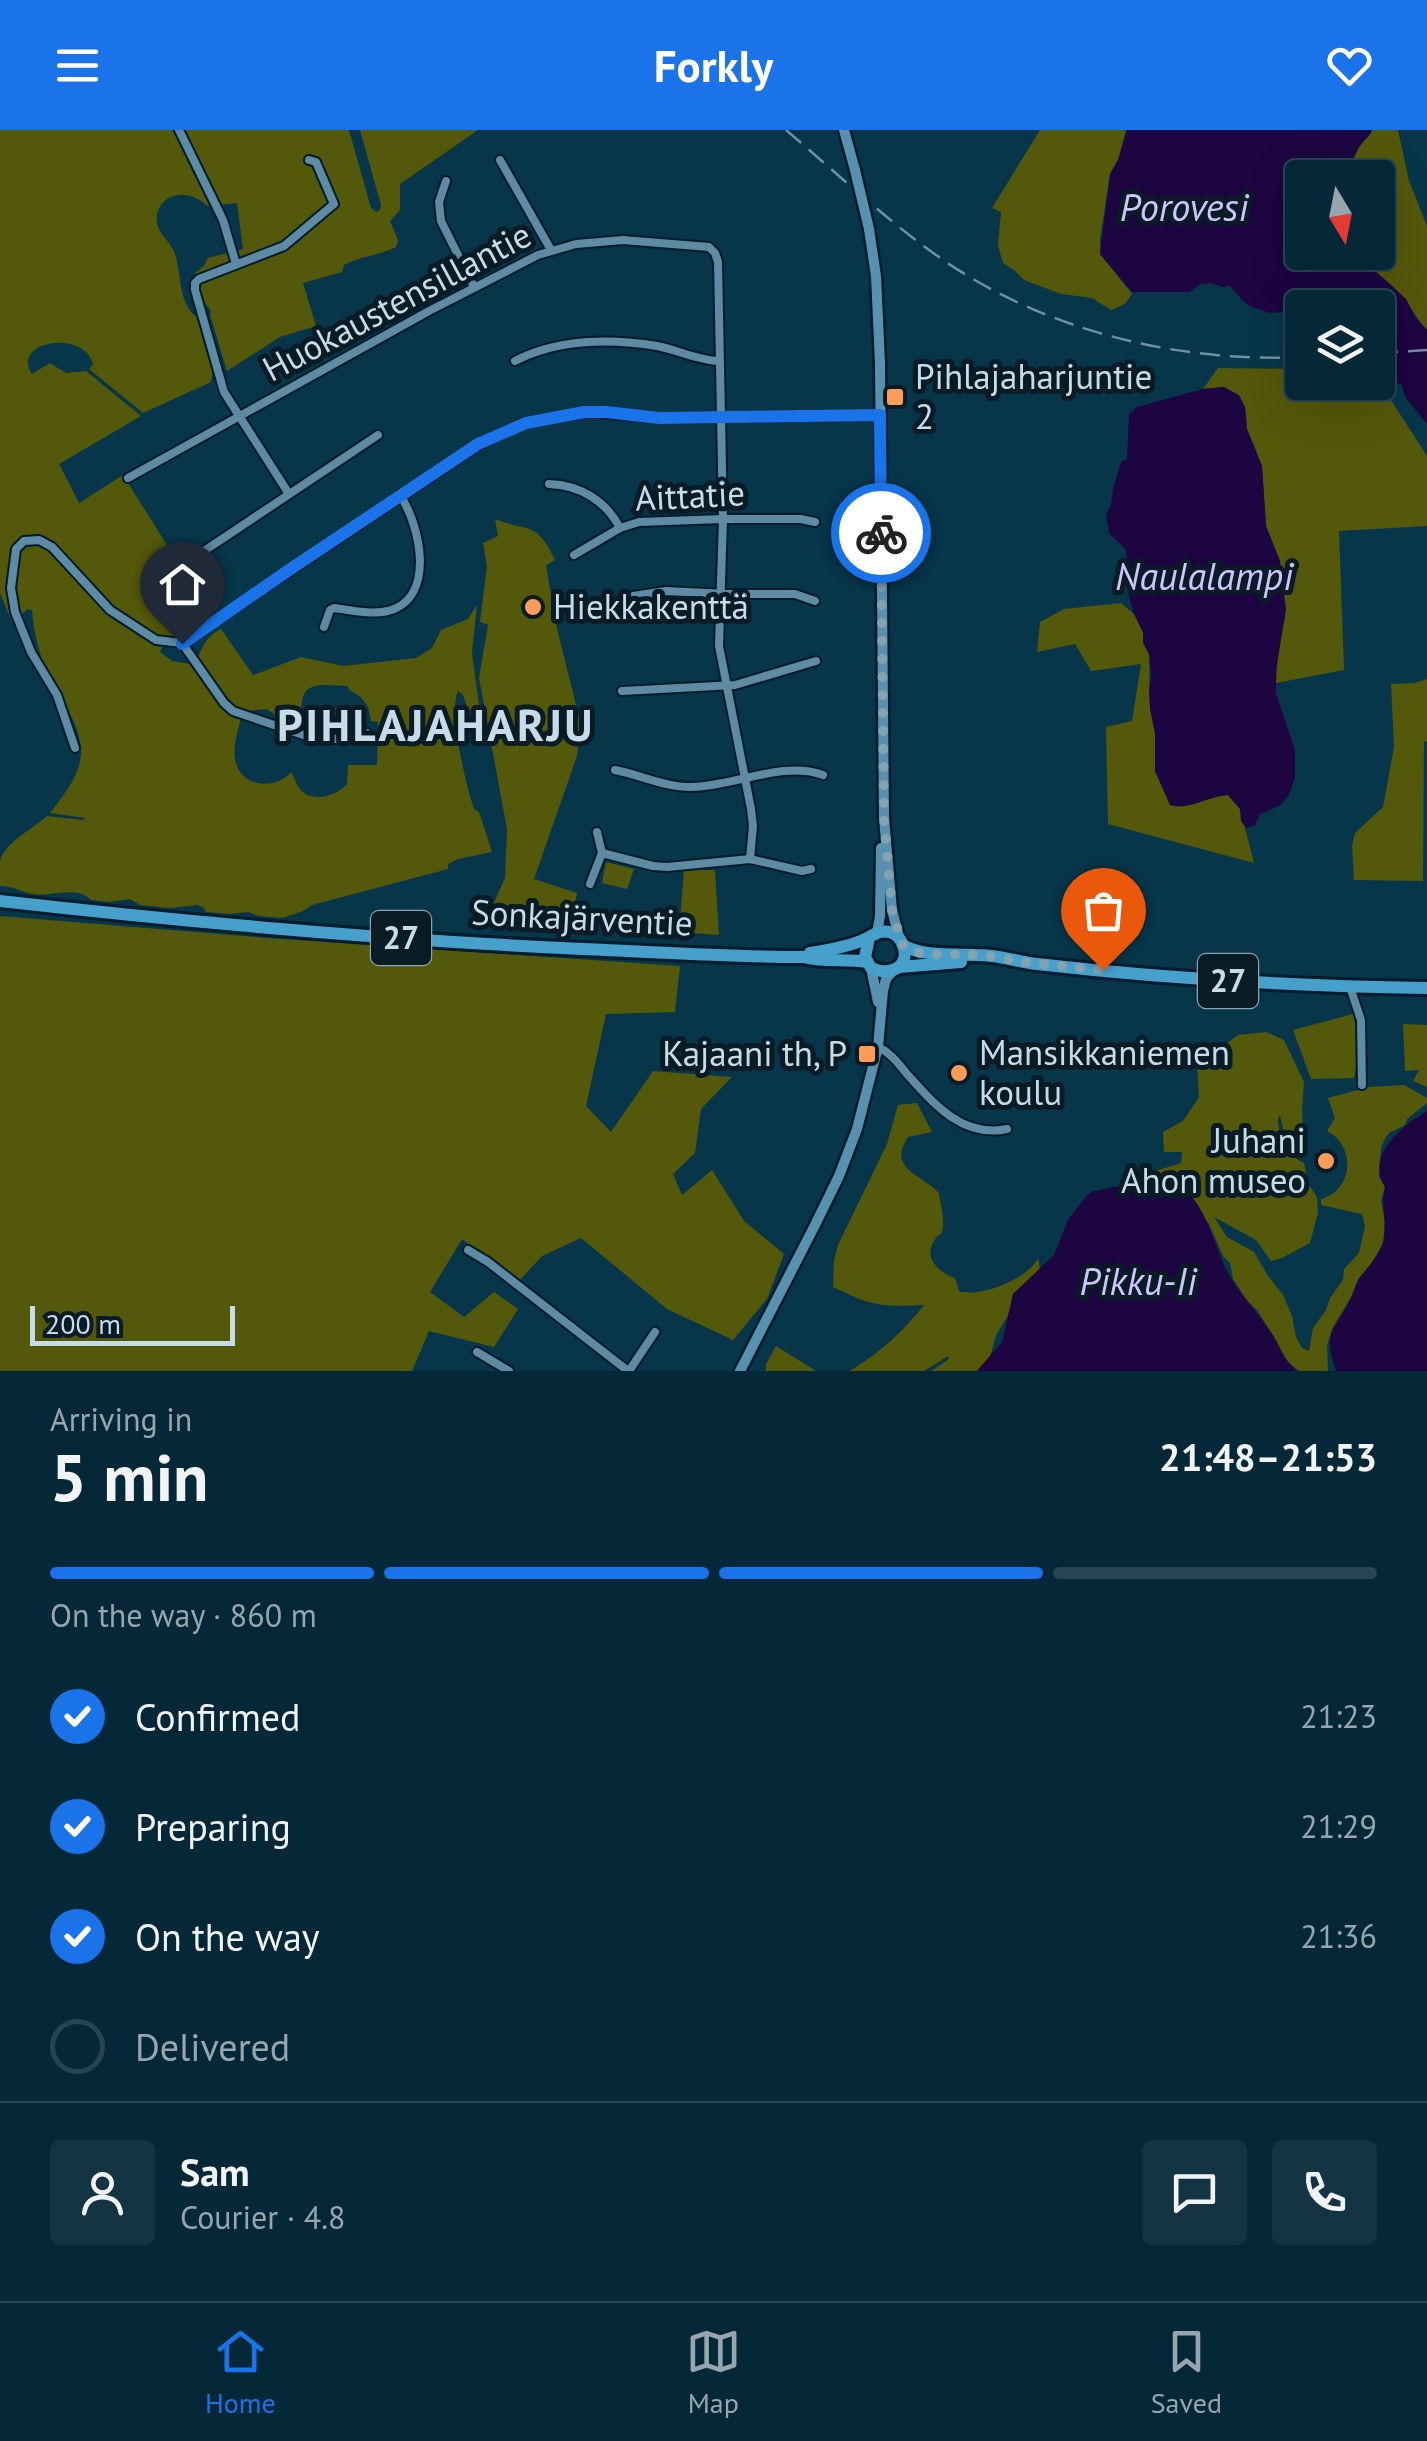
<!DOCTYPE html>
<html lang="en">
<head>
<meta charset="utf-8">
<style>
	:root { --surface:#052838; --page:#133443; --text:#f1f3f6; --muted:#97a6ae; --line:#264453; --accent:#1a73e8 }
	body { margin:0; font-family:"PT Sans",sans-serif; background:var(--page); color:var(--text); height:100vh; display:flex; flex-direction:column; font-size:38px; white-space:nowrap }
	* { box-sizing:border-box; margin:0 }
	p { font-size:32px; color:var(--muted) }
	.icon { flex:none; width:55px; height:55px; fill:none; stroke:currentColor; stroke-width:2; stroke-linecap:round; stroke-linejoin:round }
	.map { position:relative; height:1241px; overflow:hidden }
	.details { display:flex; flex-direction:column; background:var(--surface); flex:1 }
	.details>* { flex:none }
	.needle { width:65px; rotate:170deg }
	.tools { position:absolute; left:1285px; top:30px; display:grid; gap:20px }
	.tools a { display:grid; place-items:center; width:110px; height:110px; border-radius:10px; background:var(--surface); box-shadow:0 10px 40px #0002,0 0 0 2px var(--line); font-size:50px }
	.scale { position:absolute; left:30px; bottom:25px; width:205px; box-sizing:border-box; padding-left:10px; border:5px solid #c6dce9; border-top:0; font-size:28px; line-height:35px; white-space:nowrap; color:#c6dce9; -webkit-text-stroke:8px #091b25; paint-order:stroke }
	.pin { position:absolute; display:grid; place-items:center; width:85px; height:85px; color:#fff; margin:-102px -42px; border-radius:50% 50% 50% 0; rotate:-45deg; box-shadow:0 0 10px #0007 }
	.pin .icon { rotate:45deg }
	.courier { position:absolute; display:grid; place-items:center; width:100px; height:100px; margin:-50px; border:8px solid #1a73e8; border-radius:50%; background:#fff; color:#222; box-shadow:0 2px 12px #0007 }
	.overview em { font-style:normal; font-weight:700 }
	.overview div { display:flex; flex-direction:column-reverse }
	.overview { display:flex; align-items:center; justify-content:space-between; height:170px; padding:0 50px }
	h1 { font-size:65px; font-weight:700; line-height:75px }
	.bar { display:grid; grid-template-columns:repeat(4,1fr); gap:15px 10px; align-content:center; height:120px; padding:0 50px }
	.bar i { height:12px; border-radius:8px; background:var(--line) }
	.bar .active { background:var(--accent) }
	.bar p { grid-column:span 4 }
	.line { display:flex; align-items:center; gap:25px; padding:0 50px; border-top:2px solid var(--line) }
	.line div { flex:1 }
	.round { display:grid; place-items:center; flex:none; width:105px; height:105px; border-radius:10px; background:var(--page) }
	ol { padding:0 50px; list-style:none }
	li { display:flex; align-items:center; gap:30px; height:110px }
	li p { margin-inline-start:auto }
	li .icon { padding:10px; border-radius:50%; background:var(--accent); color:#fff; stroke-width:4 }
	li:last-child { color:var(--muted) }
	li i { width:55px; height:55px; border:5px solid var(--line); border-radius:50% }
	header { display:flex; justify-content:space-between; align-items:center; height:130px; padding:0 50px; background:var(--accent); color:#fff; font-size:45px; font-weight:700 }
	.tabs { display:flex; justify-content:space-around; align-items:center; height:140px; border-top:2px solid var(--line); background:var(--surface); font-size:28px; color:var(--muted) }
	.tabs a { display:grid; justify-items:center; gap:5px }
	.tabs .active { color:var(--accent) }
	.map>svg:first-child { display:block }
	.green { fill:#54580a }
	.water { fill:#1d0541 }
	.lines { fill:none; stroke-linecap:round; stroke-linejoin:round }
	.street-casing { stroke:#001c2c; stroke-width:12 }
	.secondary-casing { stroke:#001c2c; stroke-width:15 }
	.highway-casing { stroke:#001c2c; stroke-width:18 }
	.street { stroke:#5f8aa3; stroke-width:8 }
	.secondary { stroke:#5890af; stroke-width:10 }
	.highway { stroke:#479fcb; stroke-width:12 }
	.rail { stroke:#6f90a1; stroke-width:2.5; stroke-dasharray:20 10; stroke-linecap:butt }
	.secondary-bridge-casing { stroke:#001c2c; stroke-width:15; stroke-linecap:butt }
	.secondary-bridge { stroke:#5890af; stroke-width:10 }
	.done { stroke:#83a2b2; stroke-width:10; stroke-dasharray:0 18 }
	.route { stroke:#1a73e8; stroke-width:12 }
	.poi-dot { fill:#fe9b58; stroke:#091b25; stroke-width:4 }
	.labels { text-anchor:middle; stroke-width:10; stroke-linejoin:round; paint-order:stroke }
	.shield { fill:#091b25; stroke:#8da2ae; stroke-width:2.5 }
	.shield-label { font-size:32px; font-weight:bold; fill:#c6dce9 }
	.street-label { font-size:35px; fill:#c6dce9; stroke:#091b25 }
	.poi-label { font-size:35px; fill:#c6dce9; stroke:#091b25; text-anchor:start }
	.water-label { font-size:38px; font-style:italic; fill:#cfc4fe; stroke:#091b25 }
	.district-label { font-size:45px; font-weight:bold; letter-spacing:2.5px; fill:#c6dce9; stroke:#091b25 }
</style>
</head>
<body>
<header><svg class="icon" aria-label="menu" viewBox="0 0 24 24"><path d="M4 6h16M4 12h16M4 18h16"/></svg>Forkly<svg class="icon" aria-label="heart" viewBox="0 0 24 24"><path d="M12 20l-8-8c-3-5 5-10 8-4 3-6 11-1 8 4z"/></svg></header>
<div class="map">
<svg width="1427" height="1241" viewBox="0 0 1427 1241">
	<rect width="100%" height="100%" fill="#07364b"/>
	<g class="green">
		<path d="M0,0H349L371,78L376,82L380,80L381,75L360,0H478L400,54V80L390,91L398,110L396,117C379,126 360,126 344,135L342,142L303,153L316,196L280,207L227,241L210,185L211,181C202,170 191,158 195,143L204,136L208,128L243,119L237,73L207,76C199,68 190,64 178,65C161,67 151,86 160,101C164,108 170,113 174,121C182,142 177,174 198,188L213,241L211,252L143,283L89,239L93,234C83,198 10,212 32,244L50,233L66,243L86,241L141,286L59,334L79,373L123,345L209,482C192,493 167,503 160,522L172,531L190,534L220,576L241,588C237,604 231,621 237,636C245,658 278,659 291,642C294,647 296,653 299,658C311,674 337,666 347,654L348,635H377L378,592L371,591C369,575 364,567 349,560L348,556C334,556 307,550 303,567C301,573 302,578 300,584C284,598 280,586 266,579L247,581L233,575L197,529C203,516 207,505 221,499L253,545L301,527L343,536L416,528L432,518L441,500L468,489L477,475L472,523L480,582L468,580L463,565L458,561C448,582 466,655 474,679L479,682L492,722L458,729L448,734V739L312,775L303,781L282,788L258,786L248,782L230,784L206,782L203,777L197,775L170,778L140,775L130,769L109,772L91,770C77,755 52,767 33,764C20,762 14,756 0,756C0,749 0,738 0,731C6,711 33,699 47,686L83,690L85,688L50,683C64,665 82,643 81,620C80,594 62,571 50,548C39,526 34,504 32,480L27,479L17,490L12,492L0,463Z"/>
		<path d="M1040,0H1126L1118,30L1110,44L1100,109V124L1132,164L1125,174L1111,180L1092,168L1061,164L1024,150L1014,140L1003,133L998,115L1001,82L992,78Z"/>
		<path d="M1372,0H1398L1409,51L1427,96V200C1417,189 1412,178 1403,167C1388,150 1367,134 1347,123L1378,122V48H1344C1350,38 1353,28 1358,19C1362,11 1369,8 1372,0Z"/>
		<path d="M1218,238L1302,239V252H1378V250L1427,326V396L1339,401L1344,540L1276,553L1282,455L1280,431L1266,396L1262,336L1247,299L1245,278L1224,257L1203,259Z"/>
		<path d="M495,389C530,403 536,390 555,430L546,435L556,495L581,595L577,626L534,749L577,763L570,798L484,795L505,748L507,699L479,548L488,495L480,492L487,436L483,413L498,406Z"/>
		<path d="M1121,473L1134,484L1143,502V513L1149,524L1150,579L1155,603V641L1170,674C1188,681 1208,666 1228,665L1240,679L1254,733L1108,694L1106,597L1132,591L1141,534L1091,541L1075,514L1037,522L1040,492L1064,479Z"/>
		<path d="M1427,549V611L1424,612L1423,751L1354,750L1352,715L1355,703L1383,677L1394,617L1391,554L1415,553Z"/>
		<path d="M606,732L634,739L627,759L602,753Z"/>
		<path d="M684,740H715L719,805L679,802Z"/>
		<path d="M0,786L267,808L680,836L675,882L606,884L586,976L611,1002L653,941L732,947L701,979L695,1023L673,1044L682,1065L712,1040L744,1091L784,1124L767,1169L733,1210L667,1179L581,1108L542,1126L520,1150L462,1109L430,1162L464,1187L494,1162L518,1179L494,1217L429,1201L412,1241H0Z"/>
		<path d="M1353,884C1358,904 1359,928 1354,948L1311,949L1293,900Z"/>
		<path d="M1403,894L1427,895V957L1413,951L1419,940L1405,941Z"/>
		<path d="M1266,902L1284,910L1304,952L1302,980L1304,1028C1288,1018 1284,1003 1280,986L1278,988C1278,1005 1287,1026 1304,1033L1309,1055L1317,1067L1318,1083L1310,1113L1282,1128L1271,1131L1256,1110L1214,1087L1227,1107L1254,1122L1268,1146L1283,1165L1292,1186L1296,1207L1302,1218L1309,1221L1313,1198L1326,1180L1330,1168L1343,1150L1344,1139L1359,1123L1365,1096L1362,1084L1321,1075V1069C1354,1060 1356,1016 1327,1001L1335,988L1328,968L1369,957L1404,955L1427,968V973L1407,989L1405,995L1389,1003L1384,1010L1381,1018L1379,1047L1385,1057L1381,1070L1385,1092L1383,1113L1370,1136L1358,1149L1351,1167L1332,1199L1327,1215L1328,1241H1299L1287,1231L1258,1181L1248,1172L1233,1149L1230,1133L1223,1126L1209,1094L1180,1054L1172,1051L1155,1050L1129,1054L1134,1044L1155,1041L1181,1033L1182,1022H1164L1163,1002L1183,991L1199,967L1197,932L1207,928L1238,905Z"/>
		<path d="M917,973L932,1002L908,1007C887,1039 921,1044 939,1063C940,1073 944,1086 943,1097C941,1109 940,1100 934,1111C923,1128 939,1143 955,1148L959,1161C981,1168 1029,1148 1038,1128L1040,1139L1013,1164L1009,1184L996,1205L990,1227L977,1241H931L949,1229L948,1226L924,1241H850C879,1223 903,1202 924,1175C881,1177 872,1176 833,1157L834,1131L838,1115L887,1014L898,975Z"/>
		<path d="M776,1216L816,1241H766V1234Z"/>
	</g>
	<g class="water">
		<path d="M1127,0H1372C1369,8 1362,11 1358,19C1353,28 1350,38 1344,47L1302,48V122L1347,123L1353,126L1374,140L1406,169L1415,187L1427,200V294L1406,268L1401,254L1379,251V247C1397,230 1398,221 1378,207V178H1302V194L1283,182L1270,183L1250,176L1243,171L1230,156L1222,157L1211,153L1201,154L1189,162H1132L1100,124L1110,44L1118,30Z"/>
		<path d="M1224,257L1239,265L1245,277L1247,299L1262,336L1266,396L1280,431L1286,480L1276,540V563L1295,620V647L1289,665L1281,675L1260,684L1255,695L1246,698L1241,691L1240,679L1228,665C1208,666 1188,681 1170,675L1155,641V603L1150,579L1149,561L1151,545L1149,524L1143,513V502L1134,484L1129,466L1126,420L1109,403L1106,384L1111,375L1113,359L1121,332L1127,329L1129,284L1137,277L1203,259Z"/>
		<path d="M1427,981V1241H1336C1322,1201 1334,1202 1351,1168C1355,1160 1356,1153 1361,1146C1369,1136 1379,1125 1383,1113C1388,1094 1380,1075 1385,1057C1365,1025 1402,996 1427,981Z"/>
		<path d="M1172,1051C1202,1063 1213,1110 1225,1137C1236,1160 1256,1180 1271,1202C1280,1215 1284,1231 1297,1241H977L1002,1212L1013,1164L1054,1125L1068,1090L1087,1065L1094,1061L1129,1054Z"/>
	</g>
	<g class="lines">
		<g class="street-casing">
			<g id="street">
				<path d="M179,0L223,90L236,134"/>
				<path d="M500,30L551,120"/>
				<path d="M446,51L439,72L441,91L474,157"/>
				<path d="M515,231C557,209 611,208 657,216C678,220 699,231 720,231"/>
				<path d="M128,348L429,181L538,125L576,114L623,110L709,117L715,123L718,132L723,389L719,516L751,679L753,696L750,729"/>
				<path d="M549,354C580,355 606,371 620,398"/>
				<path d="M289,364L224,262L195,160V153L199,149L284,116L334,74L316,32L309,30"/>
				<path d="M574,425L620,398L639,392L723,389H801L815,392"/>
				<path d="M183,435L378,305"/>
				<path d="M609,478L633,466L666,461L727,464H795L815,471"/>
				<path d="M324,497L330,480L334,478C351,480 371,485 388,481C437,468 420,395 400,365"/>
				<path d="M182,513L478,315L525,293L585,282L659,288L880,285"/>
				<path d="M182,513L224,573L233,581L315,609H335L367,603"/>
				<path d="M622,561L735,555L816,531"/>
				<path d="M75,618L57,565L31,522L15,482L11,458L16,419L24,411L39,410L52,417L110,480L156,510L182,513"/>
				<path d="M615,640C641,645 664,657 691,657C732,657 784,630 823,645"/>
				<path d="M602,723L653,736L667,737L750,729L802,741L811,739"/>
				<path d="M590,754L602,723L597,702"/>
				<path d="M1350,857L1361,890L1362,955"/>
				<path d="M878,917C891,923 898,933 907,944C934,974 962,1008 1007,999"/>
				<path d="M468,1120L488,1132L628,1241"/>
				<path d="M477,1222L509,1241"/>
				<path d="M629,1241L655,1202"/>
			</g>
		</g>
		<g class="secondary-casing">
			<g id="secondary">
				<path d="M844,0L855,40"/>
				<path d="M869,99L876,146L880,233L884,688L892,780L899,807"/>
				<path d="M877,803L880,786L881,718"/>
				<path d="M871,838L878,872"/>
				<path d="M740,1241L815,1095L839,1046L857,999L878,917L883,861L886,849L891,843"/>
			</g>
		</g>
		<g class="highway-casing">
			<g id="highway">
				<path d="M0,771C194,793 388,810 583,819C657,822 730,827 804,827C824,833 846,828 867,832"/>
				<path d="M903,815C922,828 967,823 992,826C1007,828 1022,832 1037,834C1167,849 1297,856 1427,858"/>
				<path d="M810,823C827,820 843,818 858,812C866,810 873,804 880,802C889,800 897,804 901,811C913,834 893,848 871,838L865,827L869,808"/>
				<path d="M899,837L961,832"/>
			</g>
		</g>
		<use href="#street" class="street"/>
		<use href="#secondary" class="secondary"/>
		<use href="#highway" class="highway"/>
		<g class="rail">
			<path d="M786,0C838,44 889,93 946,132C1048,201 1180,233 1302,227"/>
			<path d="M1378,223L1427,220"/>
		</g>
		<g class="secondary-bridge-casing">
			<path id="secondary-bridge" d="M855,40L869,99"/>
		</g>
		<use href="#secondary-bridge" class="secondary-bridge"/>
	</g>
	<g class="lines">
		<path class="done" d="M881,403L884,688L892,780L902,814L915,822L927,824L981,825L1030,833L1103,840"/>
		<path class="route" d="M182,514L289,440L478,314L526,293L584,282H606L659,288L880,285L881,403"/>
	</g>
	<g class="poi-dot">
		<rect x="885" y="257" width="20" height="20" rx="5"/>
		<circle cx="533" cy="477" r="10"/>
		<rect x="857" y="914" width="20" height="20" rx="5"/>
		<circle cx="959" cy="943" r="10"/>
		<circle cx="1326" cy="1031" r="10"/>
	</g>
	<g class="labels">
		<g class="shield">
			<rect x="371" y="781" width="60" height="54" rx="8"/>
			<rect x="1198" y="824" width="60" height="54" rx="8"/>
		</g>
		<g class="shield-label">
			<text x="401" y="819">27</text>
			<text x="1228" y="862">27</text>
		</g>
		<g class="street-label">
			<text transform="translate(397 172) rotate(-28)" y="12">Huokaustensillantie</text>
			<text transform="translate(690 366) rotate(-3)" y="12">Aittatie</text>
			<text transform="translate(582 788) rotate(3)" y="12">Sonkajärventie</text>
		</g>
		<g class="poi-label">
			<text x="915" y="259">Pihlajaharjuntie<tspan x="915" dy="40">2</tspan></text>
			<text x="553" y="489">Hiekkakenttä</text>
			<text x="979" y="935">Mansikkaniemen<tspan x="979" dy="40">koulu</tspan></text>
			<text x="847" y="936" text-anchor="end">Kajaani th, P</text>
			<text x="1306" y="1023" text-anchor="end">Juhani<tspan x="1306" dy="40">Ahon museo</tspan></text>
		</g>
		<g class="water-label">
			<text x="1184" y="91">Porovesi</text>
			<text x="1204" y="460">Naulalampi</text>
			<text x="1138" y="1165">Pikku-Ii</text>
		</g>
		<g class="district-label">
			<text x="436" y="611">PIHLAJAHARJU</text>
		</g>
	</g>
</svg>
<div class="tools">
<a><svg class="needle" viewBox="-14 -14 28 28"><path d="M0-13l5 13h-10z" fill="#e53935"/><path d="M0 13l5-13h-10z" fill="#97a6ae"/></svg></a>
<a><svg class="icon" aria-label="layers" viewBox="0 0 24 24"><path d="M12 4l9 5-9 5-9-5zM3 14l9 5 9-5"/></svg></a>
</div>
<div class="scale">200 m</div>
<div class="pin" style="left:1103px;top:840px;background:#ea580c"><svg class="icon" aria-label="bag" viewBox="0 0 24 24"><path d="M5 8h14l-1 12H6zM9 8a3 3 0 0 1 6 0"/></svg></div>
<div class="pin" style="left:182px;top:514px;background:#1f2937"><svg class="icon" aria-label="home" viewBox="0 0 24 24"><path d="M3 11l9-7 9 7M6 9v11h12V9"/></svg></div>
<div class="courier" style="left:881px;top:403px"><svg class="icon" aria-label="bike" viewBox="0 0 24 24"><circle cx="6" cy="16" r="4"/><circle cx="18" cy="16" r="4"/><path d="M6 16l4-8h5l3 8M10 8l3 8H6M13 5h3"/></svg></div>
</div>
<section class="details">
<div class="overview"><div><h1>5 min</h1><p>Arriving in</p></div><em>21:48–21:53</em></div>
<div class="bar"><i class="active"></i><i class="active"></i><i class="active"></i><i></i><p>On the way · 860 m</p></div>
<ol>
<li><svg class="icon" aria-label="check" viewBox="0 0 24 24"><path d="M5 12l5 5 9-10"/></svg>Confirmed<p>21:23</p></li>
<li><svg class="icon" aria-label="check" viewBox="0 0 24 24"><path d="M5 12l5 5 9-10"/></svg>Preparing<p>21:29</p></li>
<li><svg class="icon" aria-label="check" viewBox="0 0 24 24"><path d="M5 12l5 5 9-10"/></svg>On the way<p>21:36</p></li>
<li><i></i>Delivered</li>
</ol>
<div class="line" style="height:180px"><a class="round"><svg class="icon" aria-label="person" viewBox="0 0 24 24"><circle cx="12" cy="8" r="4"/><path d="M4 21q1-7 8-7t8 7"/></svg></a><div><b>Sam</b><p>Courier · 4.8</p></div><a class="round"><svg class="icon" aria-label="chat" viewBox="0 0 24 24"><path d="M4 5h16v11H9l-5 4z"/></svg></a><a class="round"><svg class="icon" aria-label="phone" viewBox="0 0 24 24"><path d="M5 4h4l2 5-3 2q2 4 5 5l2-3 5 2v4C11 20 4 13 5 4z"/></svg></a></div>
</section>
<nav class="tabs">
<a class="active"><svg class="icon" aria-label="home" viewBox="0 0 24 24"><path d="M3 11l9-7 9 7M6 9v11h12V9"/></svg>Home</a>
<a><svg class="icon" aria-label="map" viewBox="0 0 24 24"><path d="M3 6l6-2 6 2 6-2v14l-6 2-6-2-6 2zM9 4v14M15 6v14"/></svg>Map</a>
<a><svg class="icon" aria-label="saved" viewBox="0 0 24 24"><path d="M7 4h10v16l-5-4-5 4z"/></svg>Saved</a>
</nav>
</body>
</html>
